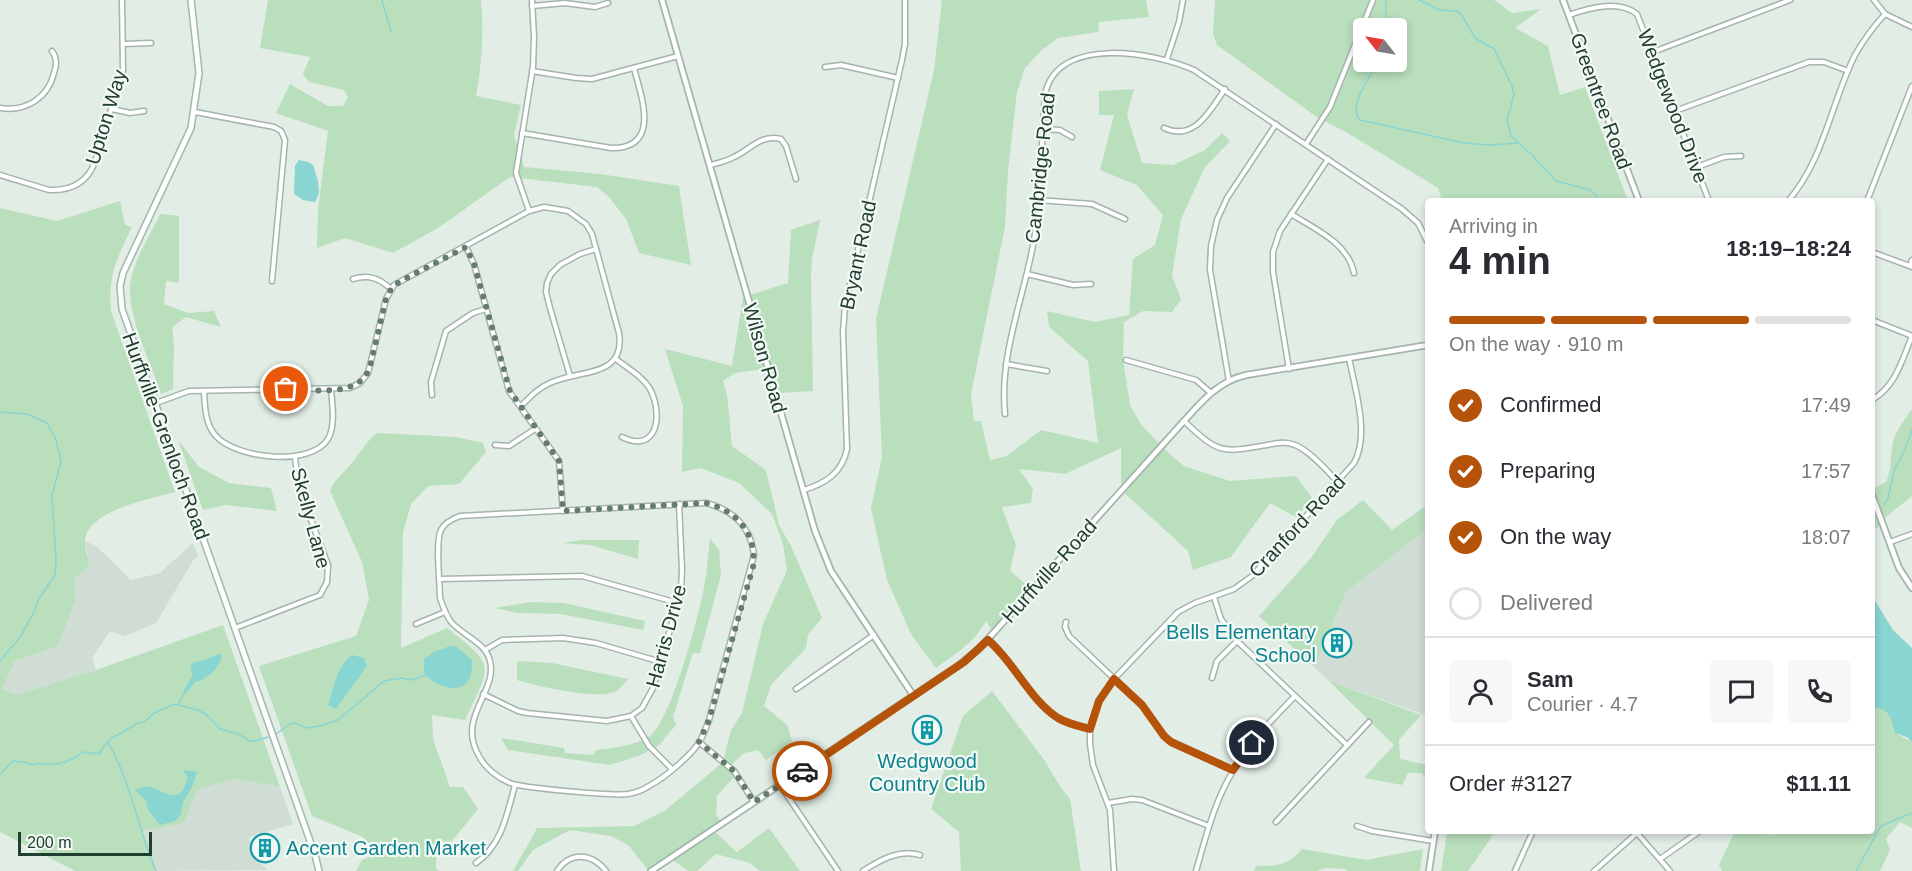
<!DOCTYPE html>
<html lang="en">
<head>
<meta charset="utf-8">
<style>
	:root { --surface:#fff; --page:#f7f7f7; --text:#2b2b33; --muted:#7c7c81; --line:#e1e1e2; --accent:#b45309 }
	body { margin:0; font-family:Arial,sans-serif; background:var(--page); color:var(--text); height:100vh; display:flex; flex-direction:column; font-size:22px; white-space:nowrap }
	* { box-sizing:border-box; margin:0 }
	p { font-size:20px; color:var(--muted) }
	.icon { flex:none; width:33px; height:33px; fill:none; stroke:currentColor; stroke-width:2; stroke-linecap:round; stroke-linejoin:round }
	.map { position:relative; flex:1; overflow:hidden }
	.details { position:absolute; left:1425px; top:198px; width:450px; height:636px; display:flex; flex-direction:column; background:var(--surface); border-radius:6px; box-shadow:0 3px 9px #0003 }
	.details>* { flex:none }
	.needle { width:39px; rotate:301deg }
	.fabs { position:absolute; left:1353px; top:18px; display:grid; gap:12px }
	.fabs a { display:grid; place-items:center; width:54px; height:54px; border-radius:6px; background:var(--surface); box-shadow:0 3px 9px #0003; font-size:30px }
	.scale { position:absolute; left:18px; bottom:15px; width:134px; box-sizing:border-box; padding-left:6px; border:3px solid #213f31; border-top:0; font-size:16px; line-height:21px; white-space:nowrap; color:#213f31; -webkit-text-stroke:4px #f3f9f5; paint-order:stroke }
	.pin { position:absolute; display:grid; place-items:center; width:51px; height:51px; color:#fff; margin:-26px; border:3px solid #fff; border-radius:50%; box-shadow:0 2px 6px #0007 }
	.courier { position:absolute; display:grid; place-items:center; width:60px; height:60px; margin:-30px; border:4px solid #b45309; border-radius:50%; background:#fff; color:#222; box-shadow:0 2px 8px #0007 }
	.summary em { font-style:normal; font-weight:800 }
	.summary div { display:flex; flex-direction:column-reverse }
	.summary { display:flex; align-items:center; justify-content:space-between; height:102px; padding:0 24px }
	h1 { font-size:39px; font-weight:800; line-height:45px }
	.bar { display:grid; grid-template-columns:repeat(4,1fr); gap:9px 6px; align-content:center; height:72px; padding:0 24px }
	.bar i { height:8px; border-radius:4px; background:var(--line) }
	.bar .on { background:var(--accent) }
	.bar p { grid-column:span 4 }
	.line { display:flex; align-items:center; gap:15px; padding:0 24px; border-top:2px solid var(--line) }
	.line div { flex:1 }
	.round { display:grid; place-items:center; flex:none; width:63px; height:63px; border-radius:6px; background:var(--page) }
	ol { padding:0 24px; list-style:none }
	li { display:flex; align-items:center; gap:18px; height:66px }
	li p { margin-inline-start:auto }
	li .icon { padding:6px; border-radius:50%; background:var(--accent); color:#fff; stroke-width:4 }
	li:last-child { color:var(--muted) }
	li i { width:33px; height:33px; border:3px solid var(--line); border-radius:50% }
	.map>svg:first-child { display:block }
	.built { fill:#d0ddd5 }
	.green { fill:#badfbd; fill-rule:evenodd }
	.water { fill:#88d5d2 }
	.lines { fill:none; stroke-linecap:round; stroke-linejoin:round }
	.stream { stroke:#88d5d2; stroke-width:1.5 }
	.minor-casing { stroke:#a4b5ac; stroke-width:7 }
	.tertiary-casing { stroke:#a4b5ac; stroke-width:8 }
	.secondary-casing { stroke:#a0b9ac; stroke-width:8 }
	.minor { stroke:#fff; stroke-width:4 }
	.tertiary { stroke:#fff; stroke-width:4.5 }
	.secondary { stroke:#fff; stroke-width:5 }
	.done { stroke:#657c70; stroke-width:6; stroke-dasharray:0 10.8 }
	.route { stroke:#b45309; stroke-width:8 }
	.labels { text-anchor:middle; stroke-width:4.5; stroke-linejoin:round; paint-order:stroke }
	.street-label { font-size:20px; fill:#213f31; stroke:#f3f9f5 }
	.culture-label { font-size:20px; fill:#0d838f; stroke:#f3f9f5; text-anchor:end }
</style>
</head>
<body>
<div class="map">
<svg width="1912" height="871" viewBox="0 0 1912 871">
	<rect width="100%" height="100%" fill="#e2ede6"/>
	<g class="built">
		<path d="M1428,528V716L1329,681L1314,667L1346,592Z"/>
		<path d="M85,541L96,546L131,580L160,573L193,543L198,556L194,559L156,623L125,636L110,631L92,658L96,670L16,695L2,689L15,661L58,646L76,599L74,579L90,565Z"/>
		<path d="M233,779L280,787L293,824L249,837L254,857L268,870L157,871L142,831L184,823L197,790Z"/>
	</g>
	<g class="green">
		<path d="M268,0H481C484,33 482,63 476,96L521,105L514,135L524,167L600,174L679,186L691,265L639,253L626,219L609,197L597,187L510,177L438,228L393,253L345,238L317,248L318,209L328,131L276,113L290,84L328,106H343L348,97L344,90L309,82L303,74L310,57L260,48Z"/>
		<path d="M942,0H1146L1149,17L1099,22L1098,32L1058,38L1042,50L1025,68L1017,92L1008,170L1005,227L971,394L974,421H981L990,460L1007,456L1041,430L1098,443L1088,361L1049,327L1047,311L1095,322L1129,315L1133,259L1155,245L1163,215L1137,185L1100,170L1114,115H1099V91L1134,89L1127,115L1142,163L1173,165L1205,150L1222,133L1230,141L1205,167L1181,219L1172,276L1181,299L1172,312L1143,311L1124,322L1123,359L1130,405L1140,423L1162,447L1184,466L1230,481L1296,476L1312,498L1296,517L1270,503L1231,557L1193,570L1188,551L1121,490V448L1065,474L1019,469L1033,489L1031,503L1002,507L1016,545L1010,570L1033,592L994,634L986,621C975,642 955,654 936,668L911,634L887,580L871,508L882,457L876,319L934,70Z"/>
		<path d="M1215,0H1494L1512,13L1541,9L1515,28L1548,46L1560,95L1585,87L1628,201H1442L1438,188L1346,132L1318,118L1217,45L1213,34ZM1364,28H1396V62H1364Z"/>
		<path d="M120,201L125,225L132,227C117,259 108,274 111,311L175,492C151,499 86,510 85,542C85,549 88,558 90,565L74,579L76,599L58,646L15,661L2,689L16,695L96,670L223,625L280,787L233,779L197,790L184,823L142,831L157,871H75L0,832V208L57,221Z"/>
		<path d="M160,214L179,216V283L166,281L164,304L188,313L214,311L221,327L186,317L172,327L174,345L173,389L161,394C151,364 128,317 130,287C132,262 150,236 160,214Z"/>
		<path d="M820,220L812,259L811,276L813,391L780,393L764,369L735,373L723,381L727,395L732,446L766,470L779,525L791,546L822,618L808,634L806,648L771,685L764,706L787,725L792,741L766,760L758,750L744,753L730,766L737,774L717,796L716,815L724,825L715,832L737,852L769,828L800,871H760L750,863L716,854L697,871H689L672,860L656,871H649L628,845L611,836L570,830L533,850L518,871H513L537,828L634,826L666,810L723,762L731,730L742,713L763,624L787,570L783,544L772,514L739,483L701,468L682,472L683,406L665,349L732,366L743,297L788,283L791,230Z"/>
		<path d="M1912,409V496L1886,517L1877,528L1872,530V494L1874,488L1886,482C1892,467 1890,462 1892,448C1893,433 1904,421 1912,409Z"/>
		<path d="M377,433L456,437L483,443L486,452L459,484L428,486L411,504L403,533L401,648L447,628C497,667 491,664 465,720L432,715L433,739L450,787H463L478,809L452,841L436,842V868L439,871H356L362,860L375,855L363,837L312,816L259,666L356,636L369,600L362,562L330,491C336,477 342,475 351,464C360,453 366,442 377,433Z"/>
		<path d="M178,440L199,467L229,483L271,488L277,511L225,505L203,510Z"/>
		<path d="M1363,500L1392,530L1424,507L1428,508V528L1346,592L1314,667L1259,616L1311,558L1337,520Z"/>
		<path d="M710,538L719,550L721,575L700,653H693L673,717L676,725L659,745L641,755L610,765L508,750L501,738L564,748L565,753L593,755L596,750C614,748 634,746 650,736C670,722 697,621 703,593C707,575 708,556 710,538Z"/>
		<path d="M582,540H639L638,559L590,545L562,543Z"/>
		<path d="M530,602L564,603L645,621L643,630L561,614L518,613L494,608Z"/>
		<path d="M517,661L552,663L628,679C624,683 619,690 614,692C597,700 536,686 517,680Z"/>
		<path d="M1329,681L1421,715L1399,740L1400,759L1428,765V781L1422,773H1408L1402,785L1364,778L1394,745Z"/>
		<path d="M992,691L1045,761L1059,785L1070,799L1081,871H961L959,832L931,809L963,716Z"/>
		<path d="M1872,703L1889,713L1897,734L1912,742V828L1900,822L1886,839L1890,850L1880,871H1722L1719,865L1735,831L1774,835L1777,831H1872Z"/>
		<path d="M1447,831H1493L1491,838L1468,871H1441Z"/>
		<path d="M1302,849L1366,860L1423,849L1420,871H1347V869L1325,868L1317,871H1254L1256,866C1277,866 1288,866 1302,849Z"/>
	</g>
	<g class="water">
		<path d="M299,160L308,162L313,165L318,181L319,193L315,202L303,200L294,194L295,166Z"/>
		<path d="M1872,596L1893,630L1912,648V742L1907,737L1895,733C1890,715 1891,711 1872,706Z"/>
		<path d="M450,646L456,647L472,660C472,666 472,673 469,679C459,697 433,685 424,673V659L434,652Z"/>
		<path d="M222,654C222,666 207,680 195,682L186,693L184,690L193,675C186,659 198,663 207,659C213,657 215,654 222,654Z"/>
		<path d="M352,655L364,658L367,666L336,709L328,705C333,689 338,664 352,655Z"/>
		<path d="M183,770L197,772L192,787L183,802L181,815L175,821L160,825L148,810L146,800L135,790C142,788 147,785 154,788C162,791 174,801 182,791C185,788 186,782 188,778Z"/>
	</g>
	<g class="lines">
		<g class="stream">
			<path d="M382,0L391,32"/>
			<path d="M1386,0V15L1389,28"/>
			<path d="M1419,0L1440,10L1456,11L1461,14L1475,38L1494,49L1512,86L1514,95L1507,120L1511,136L1530,153L1556,181L1590,190L1595,194L1599,201"/>
			<path d="M1379,62C1371,74 1347,107 1360,120L1464,143L1489,145L1518,143"/>
			<path d="M0,412L27,414L47,423L56,440L61,462L52,495L56,561L55,575L38,600L35,610L21,636L0,661"/>
			<path d="M1884,506L1888,498L1895,468L1903,454L1912,430"/>
			<path d="M1872,513H1873"/>
			<path d="M179,703L185,691"/>
			<path d="M276,734L290,724L295,723L307,728L320,726L338,720L384,681L402,678L411,680L427,675"/>
			<path d="M108,742C131,782 138,829 156,871"/>
			<path d="M0,774L13,761L28,763L32,765C40,762 48,765 56,764C67,763 75,758 83,752L99,754L105,745L112,738L138,723L144,722L154,713L174,704L198,710L208,716L220,729L238,734L250,741H256L268,737"/>
			<path d="M1856,871L1881,826L1912,813"/>
		</g>
		<g class="minor-casing">
			<g id="minor">
				<path d="M1874,0L1885,14L1912,27"/>
				<path d="M532,6L565,3L595,7L608,3"/>
				<path d="M1569,15C1592,7 1619,0 1637,14L1709,201"/>
				<path d="M123,44L151,43"/>
				<path d="M1653,52L1790,0"/>
				<path d="M1167,59L1179,22L1183,0"/>
				<path d="M825,67L841,65L898,78"/>
				<path d="M532,71L576,78L592,79L678,56"/>
				<path d="M0,108C26,112 48,98 54,73C57,65 57,58 52,51"/>
				<path d="M112,109L130,113L144,111"/>
				<path d="M1675,111L1809,62H1824L1848,71"/>
				<path d="M195,112L274,127L281,131L285,140L272,281"/>
				<path d="M1164,128C1195,142 1210,110 1225,89"/>
				<path d="M1043,129L1060,130L1072,137"/>
				<path d="M522,133L611,148C662,149 641,96 634,68"/>
				<path d="M1306,144L1330,107L1373,0"/>
				<path d="M711,165C718,163 727,161 734,157C751,149 761,134 781,139L786,146L796,179"/>
				<path d="M1697,167L1724,157L1741,156"/>
				<path d="M0,175L49,190C71,191 87,183 95,162L123,70L122,0"/>
				<path d="M1038,200L1092,204L1125,219"/>
				<path d="M1788,201C1824,160 1831,103 1855,55C1863,41 1874,26 1885,14"/>
				<path d="M1867,201L1912,86"/>
				<path d="M529,211L516,173L533,67L534,37L532,0"/>
				<path d="M1291,214C1315,229 1348,243 1354,273"/>
				<path d="M466,247L474,264L509,391L559,461L563,511"/>
				<path d="M1872,252L1912,267"/>
				<path d="M1910,266L1912,260"/>
				<path d="M1027,274L1073,285L1091,284"/>
				<path d="M353,279C368,274 379,278 391,289"/>
				<path d="M1872,320L1912,336"/>
				<path d="M616,359C627,368 645,378 651,391C663,416 657,454 622,437"/>
				<path d="M1126,360L1196,380L1211,393"/>
				<path d="M1006,364L1047,371"/>
				<path d="M1289,369L1273,272V252L1280,231L1328,159"/>
				<path d="M570,376L550,308L546,292L547,283L551,274L560,265L580,254L596,249"/>
				<path d="M1229,381L1210,270L1211,246L1217,220L1227,198L1276,124"/>
				<path d="M204,392C205,407 205,423 215,435C235,459 311,467 328,439C336,425 332,404 331,389"/>
				<path d="M432,395L431,382L446,331L473,313L486,309"/>
				<path d="M1872,400C1896,386 1902,360 1912,336"/>
				<path d="M156,403L189,391L350,388L360,383L368,373L386,299L394,285L529,211L544,207L568,211L586,224L592,234L619,333C626,378 580,369 550,383C538,388 530,397 521,406"/>
				<path d="M1005,414C999,354 1024,298 1034,240C1042,192 1041,142 1045,94C1058,35 1154,52 1194,70L1402,209L1418,223L1428,243"/>
				<path d="M1184,421C1219,454 1221,453 1267,445C1277,443 1286,441 1295,445C1309,450 1327,471 1338,482"/>
				<path d="M495,445L509,446L535,429"/>
				<path d="M804,490C826,483 842,473 847,449L843,332L845,306L902,60L905,44V0"/>
				<path d="M706,503C733,510 751,527 754,555L709,720C706,727 704,734 700,741C691,756 664,778 649,786C643,790 634,793 628,794C613,796 522,788 510,783C498,778 485,768 479,756C456,717 498,692 490,661C486,643 464,636 452,623C446,616 443,607 440,598C440,584 435,541 441,530C444,523 452,519 460,516Z"/>
				<path d="M1890,542L1912,534"/>
				<path d="M440,579L582,576L678,603"/>
				<path d="M1214,597L1221,619L1237,641L1347,745"/>
				<path d="M1066,622L1065,627L1069,636L1142,705L1167,739L1179,746L1233,770"/>
				<path d="M416,624L445,612"/>
				<path d="M235,628L320,595L327,582L328,565L298,485L295,457"/>
				<path d="M989,640C1014,662 1030,701 1058,718C1068,724 1079,726 1090,729"/>
				<path d="M485,650L502,640L563,638L596,643L661,662"/>
				<path d="M1212,678L1217,661L1237,641"/>
				<path d="M796,689L874,635"/>
				<path d="M483,694L518,711L527,713L607,721L631,716L642,708L653,688L681,592L682,569L679,504"/>
				<path d="M631,716L649,746L672,769"/>
				<path d="M699,742L734,771L754,802"/>
				<path d="M780,785L838,871"/>
				<path d="M1108,803L1132,799L1142,800L1209,826"/>
				<path d="M1276,822L1369,722"/>
				<path d="M1357,826L1372,831L1433,841"/>
				<path d="M1636,832L1670,871"/>
				<path d="M1660,859L1700,831"/>
				<path d="M476,863C502,845 507,814 515,785"/>
				<path d="M557,871C570,851 592,853 606,871"/>
				<path d="M863,871C880,860 899,849 920,855"/>
				<path d="M1114,871L1110,810L1093,765L1090,744V729L1099,701L1114,679L1178,612L1195,603L1234,589L1252,576L1354,463C1370,435 1355,389 1349,358"/>
				<path d="M1196,871C1206,837 1214,802 1233,771C1249,742 1273,719 1295,696"/>
				<path d="M1515,871L1533,831"/>
				<path d="M1594,871L1637,833"/>
			</g>
		</g>
		<g class="tertiary-casing">
			<g id="tertiary">
				<path d="M662,0L815,531L831,571L913,695"/>
				<path d="M1563,0L1639,201"/>
				<path d="M1872,495L1899,568L1912,588"/>
				<path d="M651,871L959,665L978,650L1184,421C1202,401 1219,381 1246,375L1428,345"/>
				<path d="M1429,871L1435,831"/>
			</g>
		</g>
		<g class="secondary-casing">
			<path id="secondary" d="M191,0L199,73L191,128L123,273L120,286L122,309L315,855L319,871"/>
		</g>
		<use href="#minor" class="minor"/>
		<use href="#tertiary" class="tertiary"/>
		<use href="#secondary" class="secondary"/>
	</g>
	<g class="lines">
		<path class="done" d="M286,389C313,389 359,399 370,367L386,299L391,289L399,282L466,247L474,264L510,391L559,461L563,511L706,503C737,511 757,533 753,567L709,720L699,742L734,771L754,802L802,771"/>
		<path class="route" d="M802,771L964,662L988,640C1014,662 1030,700 1058,718C1068,724 1079,726 1090,729L1099,701L1114,679L1142,705L1164,736L1171,742L1233,770L1252,743"/>
	</g>
	<defs>
		<g id="building-ring" transform="scale(1.5)"><circle r="9.5" fill="#f3f9f5" stroke="#0f9aa8" stroke-width="1.5"/><path d="M-4-6H4V6H1V3H-1V6H-4ZM-2.5-4.3h1.7v1.8h-1.7ZM.8-4.3h1.7v1.8H.8ZM-2.5-1h1.7V.8h-1.7ZM.8-1h1.7V.8H.8Z" fill="#0f9aa8"/></g>
	</defs>
	<g fill-rule="evenodd">
		<use href="#building-ring" x="1337" y="643"/>
		<use href="#building-ring" x="927" y="730"/>
		<use href="#building-ring" x="265" y="848"/>
	</g>
	<g class="labels">
		<g class="street-label">
			<text transform="translate(1601 101) rotate(70)" y="7">Greentree Road</text>
			<text transform="translate(1673 106) rotate(69)" y="7">Wedgewood Drive</text>
			<text transform="translate(106 117) rotate(-73)" y="7">Upton Way</text>
			<text transform="translate(1040 168) rotate(-84)" y="7">Cambridge Road</text>
			<text transform="translate(858 255) rotate(-78)" y="7">Bryant Road</text>
			<text transform="translate(765 358) rotate(74)" y="7">Wilson Road</text>
			<text transform="translate(166 436) rotate(70)" y="7">Hurffville-Grenloch Road</text>
			<text transform="translate(311 518) rotate(75)" y="7">Skelly Lane</text>
			<text transform="translate(1297 526) rotate(-47)" y="7">Cranford Road</text>
			<text transform="translate(1049 571) rotate(-48)" y="7">Hurffville Road</text>
			<text transform="translate(666 636) rotate(-75)" y="7">Harris Drive</text>
		</g>
		<g class="culture-label">
			<text x="1316" y="639">Bells Elementary<tspan x="1316" dy="23">School</tspan></text>
			<text x="927" y="768" text-anchor="middle">Wedgwood<tspan x="927" dy="23">Country Club</tspan></text>
			<text x="286" y="855" text-anchor="start">Accent Garden Market</text>
		</g>
	</g>
</svg>
<div class="fabs">
<a><svg class="needle" viewBox="-14 -14 28 28"><path d="M0-13l5 13h-10z" fill="#e53935"/><path d="M0 13l5-13h-10z" fill="#7c7c81"/></svg></a>
</div>
<div class="scale">200 m</div>
<div class="pin" style="left:286px;top:389px;background:#ea580c"><svg class="icon" aria-label="bag" viewBox="0 0 24 24"><path d="M5 8h14l-1 12H6zM9 8a3 3 0 0 1 6 0"/></svg></div>
<div class="pin" style="left:1252px;top:743px;background:#1f2937"><svg class="icon" aria-label="home" viewBox="0 0 24 24"><path d="M3 11l9-7 9 7M6 9v11h12V9"/></svg></div>
<div class="courier" style="left:802px;top:771px"><svg class="icon" aria-label="car" viewBox="0 0 24 24"><path d="M5 17H2v-5l4-1 3-4h7l3 4 3 1v5h-3M9 17h6M6 11h13"/><circle cx="7" cy="17" r="2"/><circle cx="17" cy="17" r="2"/></svg></div>
<section class="details">
<div class="summary"><div><h1>4 min</h1><p>Arriving in</p></div><em>18:19–18:24</em></div>
<div class="bar"><i class="on"></i><i class="on"></i><i class="on"></i><i></i><p>On the way · 910 m</p></div>
<ol>
<li><svg class="icon" aria-label="check" viewBox="0 0 24 24"><path d="M5 12l5 5 9-10"/></svg>Confirmed<p>17:49</p></li>
<li><svg class="icon" aria-label="check" viewBox="0 0 24 24"><path d="M5 12l5 5 9-10"/></svg>Preparing<p>17:57</p></li>
<li><svg class="icon" aria-label="check" viewBox="0 0 24 24"><path d="M5 12l5 5 9-10"/></svg>On the way<p>18:07</p></li>
<li><i></i>Delivered</li>
</ol>
<div class="line" style="height:108px"><a class="round"><svg class="icon" aria-label="person" viewBox="0 0 24 24"><circle cx="12" cy="8" r="4"/><path d="M4 21q1-7 8-7t8 7"/></svg></a><div><b>Sam</b><p>Courier · 4.7</p></div><a class="round"><svg class="icon" aria-label="chat" viewBox="0 0 24 24"><path d="M4 5h16v11H9l-5 4z"/></svg></a><a class="round"><svg class="icon" aria-label="phone" viewBox="0 0 24 24"><path d="M5 4h4l2 5-3 2q2 4 5 5l2-3 5 2v4C11 20 4 13 5 4z"/></svg></a></div>
<div class="line" style="height:78px"><div>Order #3127</div><b>$11.11</b></div>
</section>
</div>
</body>
</html>
